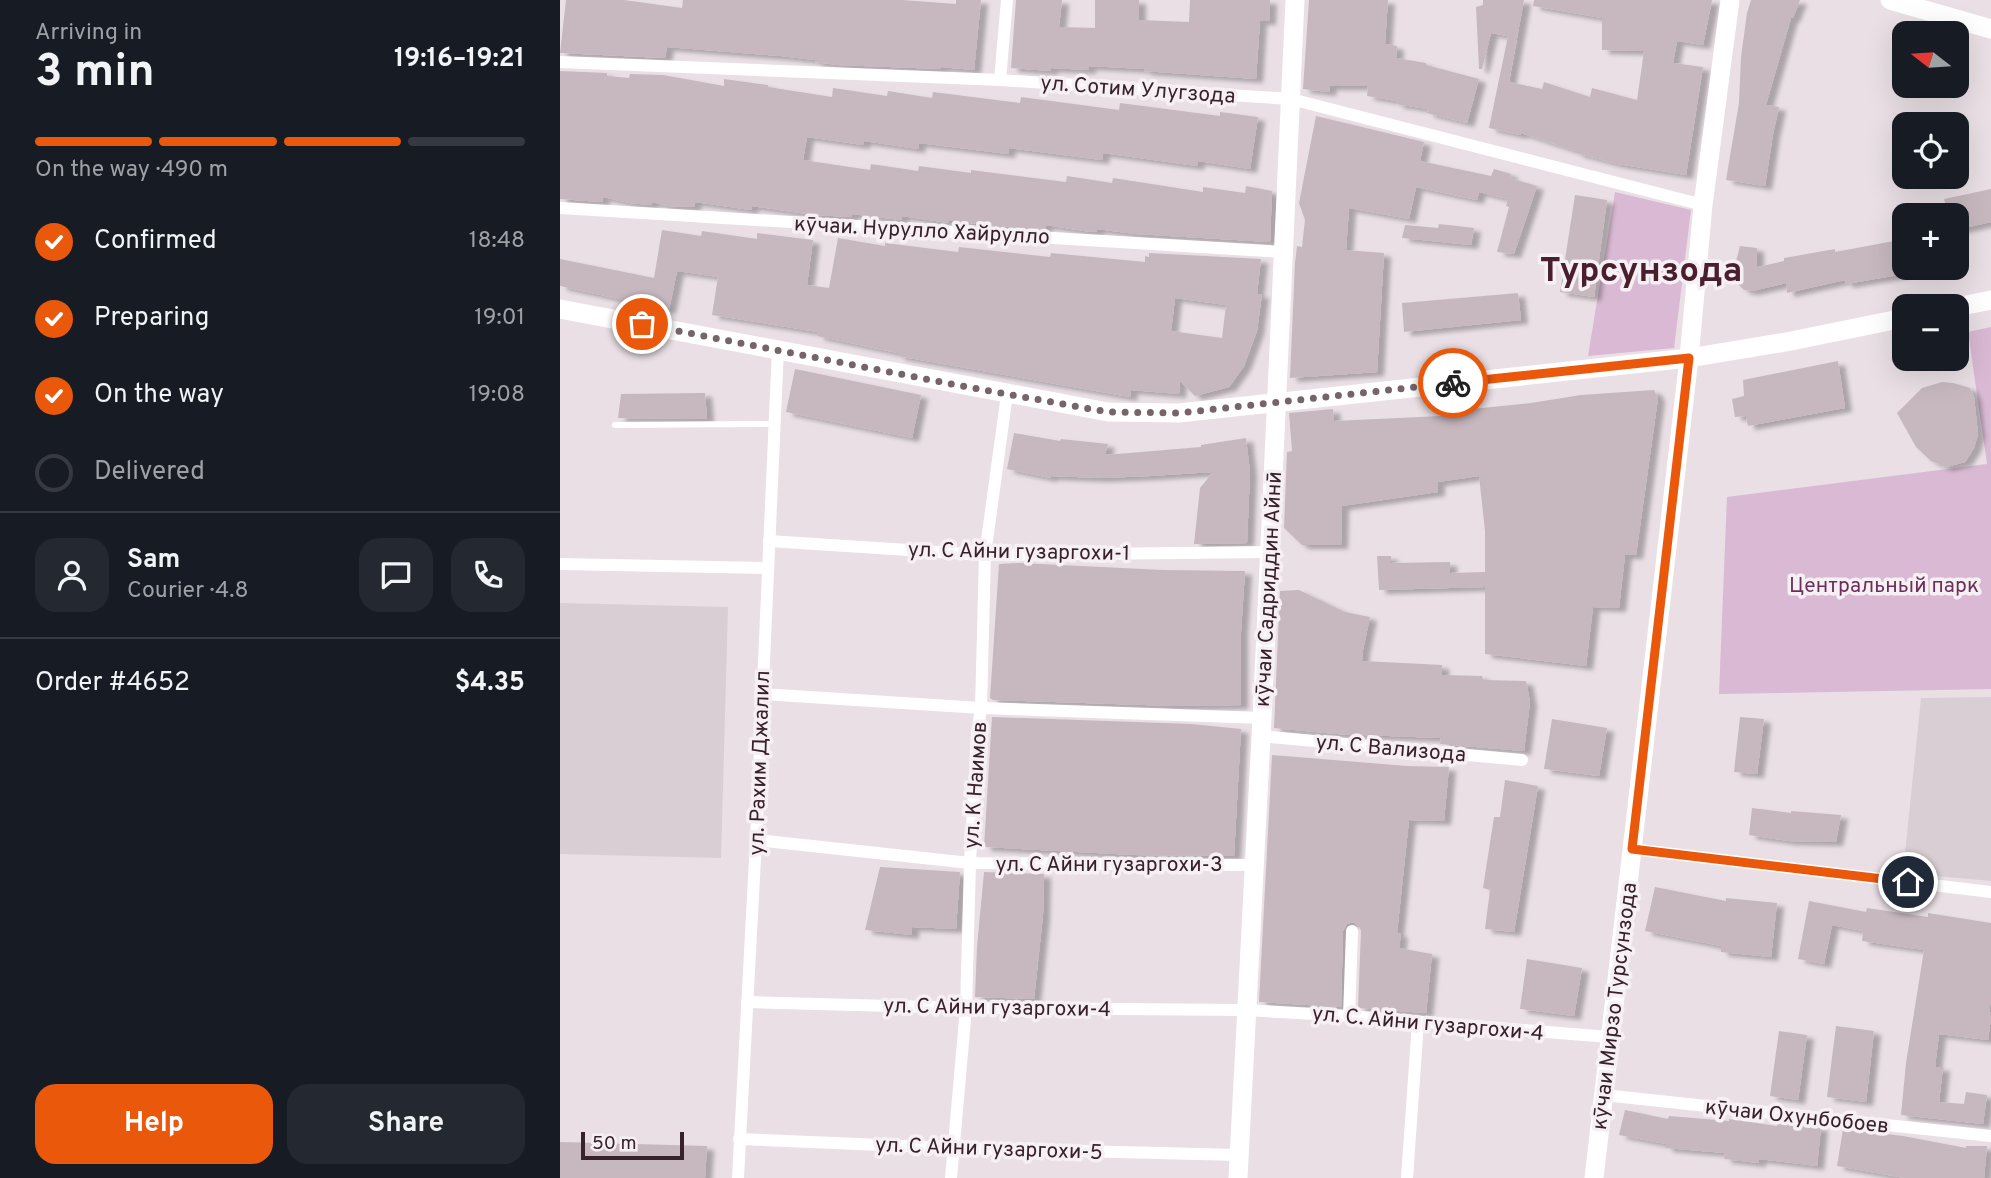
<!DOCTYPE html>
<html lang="en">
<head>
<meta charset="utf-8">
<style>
	:root { --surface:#171b24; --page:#242831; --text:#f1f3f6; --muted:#9ea1a6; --line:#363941; --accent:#ea580c }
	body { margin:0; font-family:Overpass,sans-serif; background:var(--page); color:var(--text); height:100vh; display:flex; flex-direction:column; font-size:26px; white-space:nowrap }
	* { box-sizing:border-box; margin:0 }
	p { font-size:23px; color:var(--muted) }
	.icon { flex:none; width:38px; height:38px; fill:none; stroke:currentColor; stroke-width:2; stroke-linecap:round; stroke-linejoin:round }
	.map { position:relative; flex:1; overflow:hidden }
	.drawer { display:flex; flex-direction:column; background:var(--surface); width:560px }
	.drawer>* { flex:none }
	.needle { width:46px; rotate:287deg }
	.buttons { position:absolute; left:1332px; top:21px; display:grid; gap:14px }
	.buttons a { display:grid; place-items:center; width:77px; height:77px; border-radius:14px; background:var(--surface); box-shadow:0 7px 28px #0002; font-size:35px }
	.scale { position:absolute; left:21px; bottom:18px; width:103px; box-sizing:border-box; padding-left:7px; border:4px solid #38222a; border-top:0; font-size:19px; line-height:24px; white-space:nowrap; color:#38222a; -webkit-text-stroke:5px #f6f0f4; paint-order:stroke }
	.pin { position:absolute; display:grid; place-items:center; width:60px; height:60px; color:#fff; margin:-30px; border:4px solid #fff; border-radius:50%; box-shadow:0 2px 7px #0007 }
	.courier { position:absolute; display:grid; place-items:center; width:70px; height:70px; margin:-35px; border:5px solid #ea580c; border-radius:50%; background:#fff; color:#222; box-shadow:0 2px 9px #0007 }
	.head em { font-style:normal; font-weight:700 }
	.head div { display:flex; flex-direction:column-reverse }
	.head { display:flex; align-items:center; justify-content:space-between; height:119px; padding:0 35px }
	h1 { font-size:46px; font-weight:700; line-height:52px }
	.bar { display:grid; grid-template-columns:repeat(4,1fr); gap:10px 7px; align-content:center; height:84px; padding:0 35px }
	.bar i { height:9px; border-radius:5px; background:var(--line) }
	.bar .current { background:var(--accent) }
	.bar p { grid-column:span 4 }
	.line { display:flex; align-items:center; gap:18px; padding:0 35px; border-top:2px solid var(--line) }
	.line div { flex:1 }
	.round { display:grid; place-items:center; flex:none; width:74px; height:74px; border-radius:21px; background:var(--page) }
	ol { padding:0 35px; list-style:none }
	li { display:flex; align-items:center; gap:21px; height:77px }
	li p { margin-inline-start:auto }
	li .icon { padding:7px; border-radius:50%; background:var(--accent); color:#fff; stroke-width:4 }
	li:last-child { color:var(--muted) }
	li i { width:38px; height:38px; border:4px solid var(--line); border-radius:50% }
	.primary-button { display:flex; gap:14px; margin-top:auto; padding:14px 35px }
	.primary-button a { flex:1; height:80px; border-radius:21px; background:var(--accent); color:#fff; font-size:28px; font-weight:700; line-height:80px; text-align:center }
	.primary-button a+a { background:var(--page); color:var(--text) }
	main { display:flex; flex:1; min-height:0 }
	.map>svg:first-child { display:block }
	.built { fill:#d9ced4 }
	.green { fill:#d9b9d3 }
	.building { fill:#c7b8bf; fill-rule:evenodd; filter:url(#shadow) }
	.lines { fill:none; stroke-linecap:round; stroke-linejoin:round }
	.lane { stroke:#fff; stroke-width:6 }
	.street { stroke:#fff; stroke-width:12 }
	.secondary { stroke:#fff; stroke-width:19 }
	.done { stroke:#76646b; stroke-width:7; stroke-dasharray:0 12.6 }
	.route { stroke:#ea580c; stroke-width:9 }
	.labels { text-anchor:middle; stroke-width:7; stroke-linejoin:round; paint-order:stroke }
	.street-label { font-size:21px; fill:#38222a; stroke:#f6f0f4 }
	.park-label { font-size:21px; fill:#6c2f59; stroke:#f6f0f4 }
	.town-label { font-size:35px; font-weight:bold; fill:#491f2d; stroke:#f6f0f4 }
</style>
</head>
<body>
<main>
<section class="drawer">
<div class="head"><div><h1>3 min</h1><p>Arriving in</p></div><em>19:16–19:21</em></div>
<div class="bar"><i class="current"></i><i class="current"></i><i class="current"></i><i></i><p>On the way · 490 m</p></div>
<ol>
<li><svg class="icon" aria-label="check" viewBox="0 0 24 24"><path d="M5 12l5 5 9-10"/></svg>Confirmed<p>18:48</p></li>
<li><svg class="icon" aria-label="check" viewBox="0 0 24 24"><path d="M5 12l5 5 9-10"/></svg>Preparing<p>19:01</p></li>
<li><svg class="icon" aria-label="check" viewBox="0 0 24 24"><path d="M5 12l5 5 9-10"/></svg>On the way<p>19:08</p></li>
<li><i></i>Delivered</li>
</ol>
<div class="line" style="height:126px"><a class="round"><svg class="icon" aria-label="person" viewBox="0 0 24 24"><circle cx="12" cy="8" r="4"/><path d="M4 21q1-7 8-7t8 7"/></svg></a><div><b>Sam</b><p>Courier · 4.8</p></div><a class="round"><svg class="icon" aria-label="chat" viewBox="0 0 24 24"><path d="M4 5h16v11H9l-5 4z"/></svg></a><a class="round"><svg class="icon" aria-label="phone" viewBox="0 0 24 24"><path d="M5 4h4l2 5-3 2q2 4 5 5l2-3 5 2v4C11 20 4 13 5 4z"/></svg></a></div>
<div class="line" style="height:91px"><div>Order #4652</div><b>$4.35</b></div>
<div class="primary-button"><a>Help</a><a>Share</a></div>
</section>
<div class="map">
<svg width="1431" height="1178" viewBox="0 0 1431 1178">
	<defs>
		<filter id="shadow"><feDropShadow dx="7" dy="4" stdDeviation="2" flood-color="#0004"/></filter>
	</defs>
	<rect width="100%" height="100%" fill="#e9dfe5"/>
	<g class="built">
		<path d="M0,603L168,607L161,858L0,854Z"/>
		<path d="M1431,697V881L1343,873L1361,698Z"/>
	</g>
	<g class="green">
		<path d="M1055,192L1131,210L1114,348L1028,356Z"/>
		<path d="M1431,327V689L1159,694L1167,497L1427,464L1408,332Z"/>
	</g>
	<g class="building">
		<path d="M6,0H64L122,8L123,0H342L396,4V0H421L414,70L381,67V69L278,65L255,62V60L221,56L107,47L105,58L0,53Z"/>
		<path d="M456,0H502L499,27L535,28V0H579V20L629,22L630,0H710L709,21H700L696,79L584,71V69L529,66V70L491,68V71L451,68Z"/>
		<path d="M749,0H828L825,44L837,46L836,58L866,63V65L919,79L907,123L867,113L868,109L836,104L837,101L807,96L808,86H770L769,92L743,89Z"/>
		<path d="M923,0H964L949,82L982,89L984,82L1030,97L1032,88L1077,100L1084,51L1042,50V18L973,6L974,0H1152L1143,45L1117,41L1113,63L1143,67L1126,175L1058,164L1016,153V151L961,133L960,135L929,128L948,36L931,33L922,69H919L916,7L923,5Z"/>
		<path d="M1191,0H1240L1233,18H1231L1206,105L1219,107L1213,134L1205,186L1166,180L1179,103L1181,57L1187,13Z"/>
		<path d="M0,71L47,73V76L69,78L70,74L103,75L164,86V79L208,85V87L272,97L273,88L327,96L328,91L372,98L373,92L460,103L461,97L559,110L560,103L660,116V112L698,117L690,169L638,161L637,166L543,153L542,160L449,148L448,154L359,143L358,149L304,141L303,145L247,137L243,160L310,170L311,164L358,171L359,166L411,173V170L506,182L507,176L552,183L553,178L643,192V187L685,193L686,186L712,191L710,242L576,234L537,229V232L524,231L486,225L485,229L424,225L389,220V223L342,216L341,220L292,214V217L254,215L192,206L191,210L135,202L134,207L109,206L92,202L91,205L70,203L43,197L42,202L0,199Z"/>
		<path d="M756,116L864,142L860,161L931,176L934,169L951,174L950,178L977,186L954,254L937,252L949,207L946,206L948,199L919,192L917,200L856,187L849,219L789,208L786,250L824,253L817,372L730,378L735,263L737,246L742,247L745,220L739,203Z"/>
		<path d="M1431,189V222L1396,230V215H1388L1384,199Z"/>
		<path d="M1015,195L1047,200L1034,297L1000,292Z"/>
		<path d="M879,224L914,228L911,245L842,238L845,225L878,228Z"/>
		<path d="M102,230L141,236L142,231L197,239V233L253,240L247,285L269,288L278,238L325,246V243L398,252L399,247L490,257L491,253L585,262V256L589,257V253L701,259L697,294H702L697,331L684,366L669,387L635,396L620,381L619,394L571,390L570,397L338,356V353L257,336L258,332L152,315L158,277L117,271L109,310L0,286V259L94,278ZM615,298L666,305L662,338L611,331Z"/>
		<path d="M1334,241L1335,243L1344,241V274L1286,284L1285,280L1227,293L1226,283L1192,291L1184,290L1176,282L1173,273L1180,246L1197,248V267L1224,261V258L1275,249V252Z"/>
		<path d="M958,293L961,320L844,332L842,303Z"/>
		<path d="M1278,361L1285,408L1188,426L1186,416L1175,417L1172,399L1184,396L1183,380Z"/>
		<path d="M235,369L361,395L352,438L226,412Z"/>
		<path d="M1382,382L1393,383L1410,388L1414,397L1418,434L1414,448L1405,462L1386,467L1371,461L1356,447L1337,413L1362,388Z"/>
		<path d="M1094,390L1098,398L1076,555H1065L1059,608L1033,607L1026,666L925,654V587L819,590L817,556H831V563L890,562V573L925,572V531L919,476L878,482V492L782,506L781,545H742L724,528L727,452L732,451L729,413L773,409L774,421L881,416V415L912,412V409L971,403L1021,395Z"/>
		<path d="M145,393L147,419L58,418L61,394Z"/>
		<path d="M454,433L500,441L501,439L548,444L545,455L641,447V445L686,438L690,472L687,543L634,544L640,488L653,472L590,476L542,478L491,476L490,478L447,469Z"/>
		<path d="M460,563L603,570L685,571L681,632V705L616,706L433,700L430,698L439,564Z"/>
		<path d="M739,590L785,612L810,617L803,650L802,661L882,665V675L922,676L923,680L966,681L970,702L964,751L880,744L881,738L777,734L714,728L720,591Z"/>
		<path d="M432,717L631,724L681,729L674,856L575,855L424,847Z"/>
		<path d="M1180,717L1204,719L1197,774L1174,772Z"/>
		<path d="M992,719L1047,728L1039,776L984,769Z"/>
		<path d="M712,755L847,766L889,767L884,821L849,820L837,933L841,934L839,948L872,954L866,1013L798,1008L801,931L799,926L793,922L787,924L783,931L781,1007L699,1002Z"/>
		<path d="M945,780L978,786L954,932L925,929L930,890L923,888L934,817H940Z"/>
		<path d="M1192,808L1231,813V811L1281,815L1276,842L1229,841L1189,835Z"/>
		<path d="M320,867L400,872L396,929L352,927V935L305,930Z"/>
		<path d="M424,872L484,874L483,915L474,999L415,997L417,947Z"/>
		<path d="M1095,887L1166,901V898L1217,903L1211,957L1161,952V946L1085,931Z"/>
		<path d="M1249,901L1306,912L1307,908L1368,917V913L1431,923V999L1429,1012H1431V1018L1428,1040L1379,1034L1375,1067H1383L1379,1102L1404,1104L1406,1092L1427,1095L1423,1124L1341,1115L1346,1063L1364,950L1302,941L1303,931L1272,925L1264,964L1238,959Z"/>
		<path d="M967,959L1022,968L1014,1016L960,1009Z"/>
		<path d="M1276,1026L1314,1031L1306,1102L1267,1097Z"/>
		<path d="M1219,1031L1247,1035L1238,1100L1210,1096Z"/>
		<path d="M1065,1110L1108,1119L1109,1116L1169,1121V1119L1217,1126V1122L1261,1127L1257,1166L1199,1159V1163L1164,1159L1165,1153L1106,1148V1144L1059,1135Z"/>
		<path d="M1283,1129L1343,1136L1406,1148V1146H1427L1424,1178H1345L1277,1166Z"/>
		<path d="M0,1142L147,1146L145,1178H0Z"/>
	</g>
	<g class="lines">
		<path class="lane" d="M55,425L214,424"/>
		<g class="street">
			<path d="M0,62L440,80L731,99L1143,205"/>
			<path d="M440,80L447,0"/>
			<path d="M0,208L723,252"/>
			<path d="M209,541L425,555L710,552"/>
			<path d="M0,564L207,568"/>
			<path d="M201,694L421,708L702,718"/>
			<path d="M700,736L962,760"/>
			<path d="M196,840L410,863L694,865"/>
			<path d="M1072,849L1431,892"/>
			<path d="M187,1002L406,1008L686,1010L789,1016L1049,1037"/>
			<path d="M789,1016L792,931"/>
			<path d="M1043,1095L1431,1136"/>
			<path d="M179,1139L393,1148L679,1155"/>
			<path d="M178,1178L196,840L218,349"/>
			<path d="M391,1178L406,1008L410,863L417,735L421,708L425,555L447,394"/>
			<path d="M847,1178L858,1022"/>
		</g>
		<g class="secondary">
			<path d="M1330,0L1431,29"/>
			<path d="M1396,307L1431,300"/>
			<path d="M0,309L548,412L619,413L1129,358L1226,342L1344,318"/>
			<path d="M678,1178L702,718L735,0"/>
			<path d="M1034,1178L1129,358L1143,205L1170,0"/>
		</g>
	</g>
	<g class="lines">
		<path class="done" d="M82,324L407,387L548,412L619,413L893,383"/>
		<path class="route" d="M893,383L1129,358L1072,849L1348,882"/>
	</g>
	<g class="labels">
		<g class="street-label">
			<text transform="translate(578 89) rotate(4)" y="7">ул. Сотим Улугзода</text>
			<text transform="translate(362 230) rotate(3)" y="7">кӯчаи. Нурулло Хайрулло</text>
			<text transform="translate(459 551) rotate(1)" y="7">ул. С Айни гузаргохи-1</text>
			<text transform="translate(708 589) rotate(-87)" y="7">кӯчаи Садриддин Айнӣ</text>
			<text transform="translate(831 748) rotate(5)" y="7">ул. С Вализода</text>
			<text transform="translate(199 763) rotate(-88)" y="7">ул. Рахим Джалил</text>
			<text transform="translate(415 785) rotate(-86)" y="7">ул. К Наимов</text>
			<text x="549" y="871">ул. С Айни гузаргохи-3</text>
			<text transform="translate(1054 1006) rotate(-83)" y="7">кӯчаи Мирзо Турсунзода</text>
			<text transform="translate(437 1007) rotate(1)" y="7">ул. С Айни гузаргохи-4</text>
			<text transform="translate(868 1023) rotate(5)" y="7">ул. С. Айни гузаргохи-4</text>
			<text transform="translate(1237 1116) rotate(6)" y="7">кӯчаи Охунбобоев</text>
			<text transform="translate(429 1148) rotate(2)" y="7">ул. С Айни гузаргохи-5</text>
		</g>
		<g class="park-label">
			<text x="1324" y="592">Центральный парк</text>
		</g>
		<g class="town-label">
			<text x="1081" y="281">Турсунзода</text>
		</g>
	</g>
</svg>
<div class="buttons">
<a><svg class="needle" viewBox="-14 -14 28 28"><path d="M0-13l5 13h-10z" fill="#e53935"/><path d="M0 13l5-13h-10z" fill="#9ea1a6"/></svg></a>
<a><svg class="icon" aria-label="locate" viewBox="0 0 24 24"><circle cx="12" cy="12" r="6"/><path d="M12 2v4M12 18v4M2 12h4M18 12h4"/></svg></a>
<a>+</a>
<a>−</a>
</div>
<div class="scale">50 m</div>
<div class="pin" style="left:82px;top:324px;background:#ea580c"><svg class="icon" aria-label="bag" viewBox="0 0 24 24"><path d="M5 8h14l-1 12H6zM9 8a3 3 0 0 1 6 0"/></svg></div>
<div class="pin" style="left:1348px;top:882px;background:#1f2937"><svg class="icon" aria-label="home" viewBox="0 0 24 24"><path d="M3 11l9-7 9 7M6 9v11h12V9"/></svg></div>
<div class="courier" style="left:893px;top:383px"><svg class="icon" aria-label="bike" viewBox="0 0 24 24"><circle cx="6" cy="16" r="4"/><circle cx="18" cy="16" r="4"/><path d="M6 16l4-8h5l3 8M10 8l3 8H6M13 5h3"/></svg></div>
</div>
</main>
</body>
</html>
